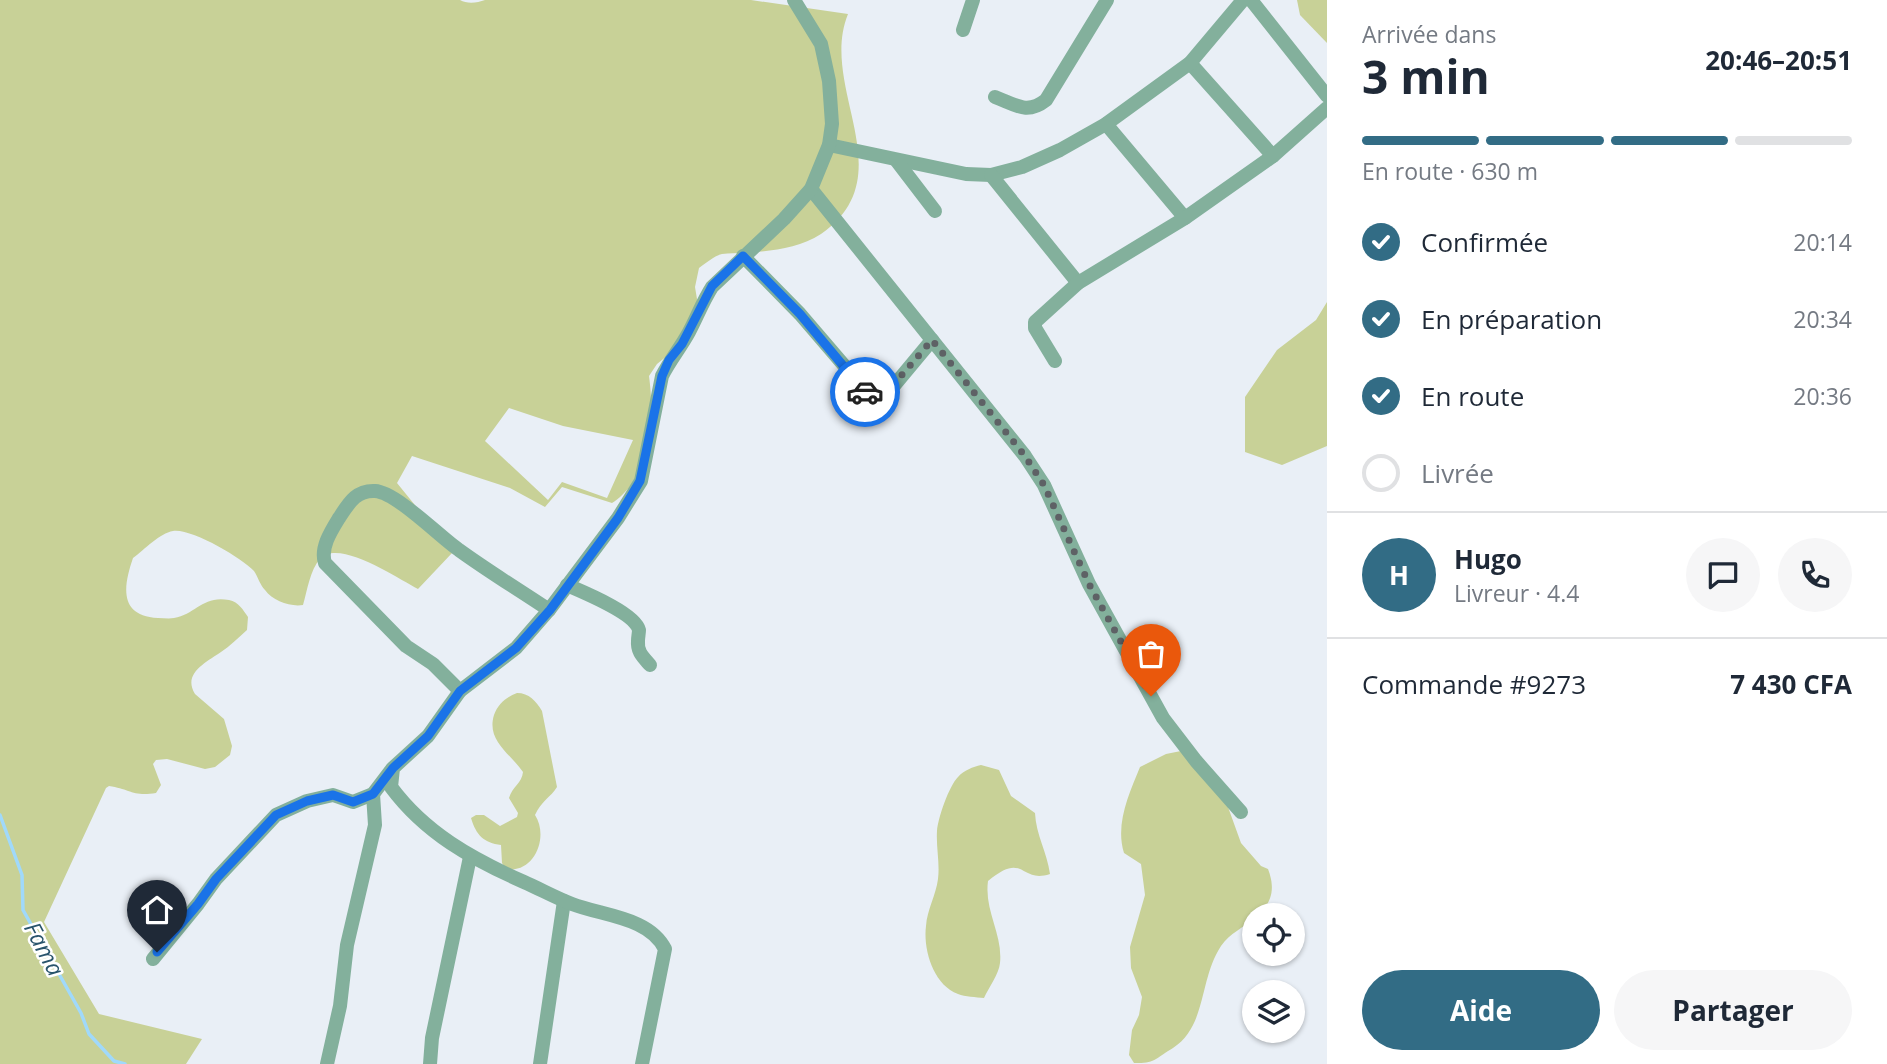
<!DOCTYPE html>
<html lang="fr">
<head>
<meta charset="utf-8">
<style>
	:root { --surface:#fff; --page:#f6f6f7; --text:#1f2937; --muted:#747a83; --line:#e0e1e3; --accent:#326c85 }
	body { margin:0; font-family:"Open Sans",sans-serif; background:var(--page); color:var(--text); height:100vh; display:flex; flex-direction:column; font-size:26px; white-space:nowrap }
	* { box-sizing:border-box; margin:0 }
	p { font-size:23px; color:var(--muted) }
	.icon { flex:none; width:38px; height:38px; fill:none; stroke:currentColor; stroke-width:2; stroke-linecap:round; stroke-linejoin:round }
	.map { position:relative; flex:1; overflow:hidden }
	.side { display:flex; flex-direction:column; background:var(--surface); width:560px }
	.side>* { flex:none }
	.fabs { position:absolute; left:1242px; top:903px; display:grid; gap:14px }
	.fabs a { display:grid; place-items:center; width:63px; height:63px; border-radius:50%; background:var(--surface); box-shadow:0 2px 5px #0004; font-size:35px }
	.pin { position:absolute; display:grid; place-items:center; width:60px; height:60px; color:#fff; margin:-72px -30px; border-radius:50% 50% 50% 0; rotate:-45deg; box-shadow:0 0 7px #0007 }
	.pin .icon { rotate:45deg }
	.courier { position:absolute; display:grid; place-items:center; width:70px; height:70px; margin:-35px; border:5px solid #1a73e8; border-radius:50%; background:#fff; color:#222; box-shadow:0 2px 9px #0007 }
	.headline em { font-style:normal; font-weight:700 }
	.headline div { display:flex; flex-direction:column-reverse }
	.headline { display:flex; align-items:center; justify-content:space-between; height:119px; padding:0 35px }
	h1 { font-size:46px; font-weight:700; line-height:52px }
	.bar { display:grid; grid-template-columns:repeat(4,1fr); gap:10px 7px; align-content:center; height:84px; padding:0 35px }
	.bar i { height:9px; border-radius:5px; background:var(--line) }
	.bar .active { background:var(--accent) }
	.bar p { grid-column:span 4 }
	.line { display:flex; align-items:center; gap:18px; padding:0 35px; border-top:2px solid var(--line) }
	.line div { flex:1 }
	.round { display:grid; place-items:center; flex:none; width:74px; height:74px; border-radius:37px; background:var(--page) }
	ol { padding:0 35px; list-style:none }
	li { display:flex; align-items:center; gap:21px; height:77px }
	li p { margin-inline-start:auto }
	li .icon { padding:7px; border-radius:50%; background:var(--accent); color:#fff; stroke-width:4 }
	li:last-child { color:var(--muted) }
	li i { width:38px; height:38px; border:4px solid var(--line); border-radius:50% }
	.action { display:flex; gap:14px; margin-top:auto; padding:14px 35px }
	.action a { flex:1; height:80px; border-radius:42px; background:var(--accent); color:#fff; font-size:28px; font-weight:700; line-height:80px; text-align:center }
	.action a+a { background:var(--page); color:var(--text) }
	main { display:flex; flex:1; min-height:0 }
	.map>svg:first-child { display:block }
	.green { fill:#c8d197; fill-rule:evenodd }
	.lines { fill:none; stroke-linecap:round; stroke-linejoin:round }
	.stream { stroke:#a0d9fb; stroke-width:3.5 }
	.minor { stroke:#83b09c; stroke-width:14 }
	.done { stroke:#5e6165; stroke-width:7; stroke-dasharray:0 12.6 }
	.route { stroke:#1a73e8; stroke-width:9 }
	.labels { text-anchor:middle; stroke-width:5; stroke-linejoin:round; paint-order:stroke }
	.water-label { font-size:23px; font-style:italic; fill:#29546c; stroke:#fff }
</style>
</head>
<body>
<main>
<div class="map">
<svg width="1327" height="1064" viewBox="0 0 1327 1064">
	<rect width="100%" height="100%" fill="#e9eff6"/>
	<g class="green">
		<path d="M0,0H460C467,4 477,3 485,0H751L848,14C818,88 905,175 821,234C798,249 770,251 744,253C737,253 729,253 722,254C714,256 706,263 699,268L695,287L698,305L673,351L657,364L649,376C652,397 653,434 649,455C645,469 625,496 612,503L562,487L545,507L510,488L412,456L397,483L453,552L418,589C398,579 339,538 320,559C310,570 307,591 303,605C290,607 273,601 265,590C260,585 258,577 254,571C242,558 191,528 173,531C160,533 144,550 133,558C123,587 119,616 158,618C163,618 169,619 174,618C196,614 203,595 229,600C239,602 243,610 248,617L247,630C238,638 230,646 221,652C207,662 182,673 195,694L224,719L232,746L230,755L215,767L205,769L167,759L156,760L153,764L161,785L156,793C133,797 130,789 109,786L106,788L44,922L99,1014L202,1039L186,1064H0ZM509,408L563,426L633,440L607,498L562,482L548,500L485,441Z"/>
		<path d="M1297,0H1327V43L1300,15Z"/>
		<path d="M1327,302V446L1282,465L1245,452V397L1277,350L1316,320Z"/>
		<path d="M517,693C529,693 536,701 542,711L557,787C551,797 541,801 535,815C549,836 535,874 506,869L502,863L501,845C484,843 476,835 471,818L476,815H484L500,826L517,817L518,813L509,798C512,787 522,783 523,772C511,754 486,741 494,715C498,704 506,697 517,693Z"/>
		<path d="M1181,751L1228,807L1241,843L1261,866L1268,869C1275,887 1273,902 1258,915H1255V918C1243,928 1230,933 1221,946C1199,979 1207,1026 1173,1048C1156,1058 1155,1064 1134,1063L1129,1055L1132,1030L1139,1015L1142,997L1131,968L1130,947L1145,895L1141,864L1124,853C1115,824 1129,794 1140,767L1166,754Z"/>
		<path d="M981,765L999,770L1011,796L1035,813C1036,835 1047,852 1050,874C1019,884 1025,850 988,881C984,911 1003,934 1000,963C999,974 989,987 984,998C976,997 965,997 958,994C933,985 923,949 926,926C927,910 936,895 938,879C940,863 936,848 937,831C938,818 949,786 958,777C964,770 973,767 981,765Z"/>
	</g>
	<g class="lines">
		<path class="stream" d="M0,815L22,875L23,910L81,1013L89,1034L114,1061L125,1064"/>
		<g class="minor">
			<path d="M1251,0L1327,96"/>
			<path d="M963,30L973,0"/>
			<path d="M1190,63L1273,156"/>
			<path d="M995,97C1016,105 1027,115 1046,100L1107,0"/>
			<path d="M1106,124L1185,218"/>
			<path d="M829,145L966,174L991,175L1022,167L1060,150L1106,124L1190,63L1243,0"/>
			<path d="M896,160L935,211"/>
			<path d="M991,175L1078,283"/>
			<path d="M811,189L1025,456L1044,485L1089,584L1163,718L1196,761L1241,812"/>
			<path d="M743,256L800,314L872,398L882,399L887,394L932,340"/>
			<path d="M1055,361L1035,328V322L1078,283L1185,218L1273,156L1327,108"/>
			<path d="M567,585C583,592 635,613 639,630C639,633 638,637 638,641C637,652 643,657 650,665"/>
			<path d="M460,691L433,664L406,646L325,563C320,548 331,531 339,518C349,503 356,490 375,491C396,492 440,537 459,550C488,571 519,590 549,610"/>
			<path d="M153,959L198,904L216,879L276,815L307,801L333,795L353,802L373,794L392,769"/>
			<path d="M327,1064L340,1006L347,945L375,825L373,794"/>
			<path d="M430,1064L432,1038L470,857"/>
			<path d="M540,1064L564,901"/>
			<path d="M642,1064L665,949C649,917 603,916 572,904C556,898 540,889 524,882C472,859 425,833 391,787L393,768L428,736L460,691L516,648L549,610L618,518L641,481L662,376C670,360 681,347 689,332C697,317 703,301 712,287L784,219L811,189L829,145L832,124L829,81L821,44L794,0"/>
		</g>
	</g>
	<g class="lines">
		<path class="done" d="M865,392L872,398L881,399L932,340L1025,456L1044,485L1089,584L1151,696"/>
		<path class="route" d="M157,952L198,904L216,879L276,815L307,801L333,795L353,802L373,794L393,768L428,736L460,691L516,648L550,610L618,518L640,481L662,376L669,360L682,344L712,286L743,256L800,314L865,392"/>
	</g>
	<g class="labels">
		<g class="water-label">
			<text transform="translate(44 949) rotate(62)" y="8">Fama</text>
		</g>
	</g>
</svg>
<div class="fabs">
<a><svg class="icon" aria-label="locate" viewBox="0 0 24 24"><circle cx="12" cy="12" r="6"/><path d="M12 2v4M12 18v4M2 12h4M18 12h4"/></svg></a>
<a><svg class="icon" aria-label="layers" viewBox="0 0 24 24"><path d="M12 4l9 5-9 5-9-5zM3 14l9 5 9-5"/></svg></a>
</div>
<div class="pin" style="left:1151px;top:696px;background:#ea580c"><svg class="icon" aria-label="bag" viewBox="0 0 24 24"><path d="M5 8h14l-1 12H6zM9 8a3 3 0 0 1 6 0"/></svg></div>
<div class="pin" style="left:157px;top:952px;background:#1f2937"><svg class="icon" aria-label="home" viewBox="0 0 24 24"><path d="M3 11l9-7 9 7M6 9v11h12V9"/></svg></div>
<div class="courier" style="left:865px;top:392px"><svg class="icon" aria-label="car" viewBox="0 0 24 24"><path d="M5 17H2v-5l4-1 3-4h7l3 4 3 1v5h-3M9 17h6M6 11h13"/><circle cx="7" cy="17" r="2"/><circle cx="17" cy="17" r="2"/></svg></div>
</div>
<section class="side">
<div class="headline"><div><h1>3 min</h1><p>Arrivée dans</p></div><em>20:46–20:51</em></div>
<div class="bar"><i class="active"></i><i class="active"></i><i class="active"></i><i></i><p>En route · 630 m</p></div>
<ol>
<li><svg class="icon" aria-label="check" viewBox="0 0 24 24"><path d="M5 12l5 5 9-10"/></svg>Confirmée<p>20:14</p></li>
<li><svg class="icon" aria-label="check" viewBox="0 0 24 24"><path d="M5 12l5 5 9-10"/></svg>En préparation<p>20:34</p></li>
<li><svg class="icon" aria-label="check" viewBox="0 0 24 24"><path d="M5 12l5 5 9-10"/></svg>En route<p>20:36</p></li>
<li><i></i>Livrée</li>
</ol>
<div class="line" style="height:126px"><b class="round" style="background:var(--accent);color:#fff">H</b><div><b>Hugo</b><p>Livreur · 4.4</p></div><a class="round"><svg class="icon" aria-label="chat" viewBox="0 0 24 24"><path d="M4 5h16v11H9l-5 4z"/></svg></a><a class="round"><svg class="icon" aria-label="phone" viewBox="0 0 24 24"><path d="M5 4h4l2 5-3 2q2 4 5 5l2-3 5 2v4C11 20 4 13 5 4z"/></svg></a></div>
<div class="line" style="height:91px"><div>Commande #9273</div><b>7 430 CFA</b></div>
<div class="action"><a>Aide</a><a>Partager</a></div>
</section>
</main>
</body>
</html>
